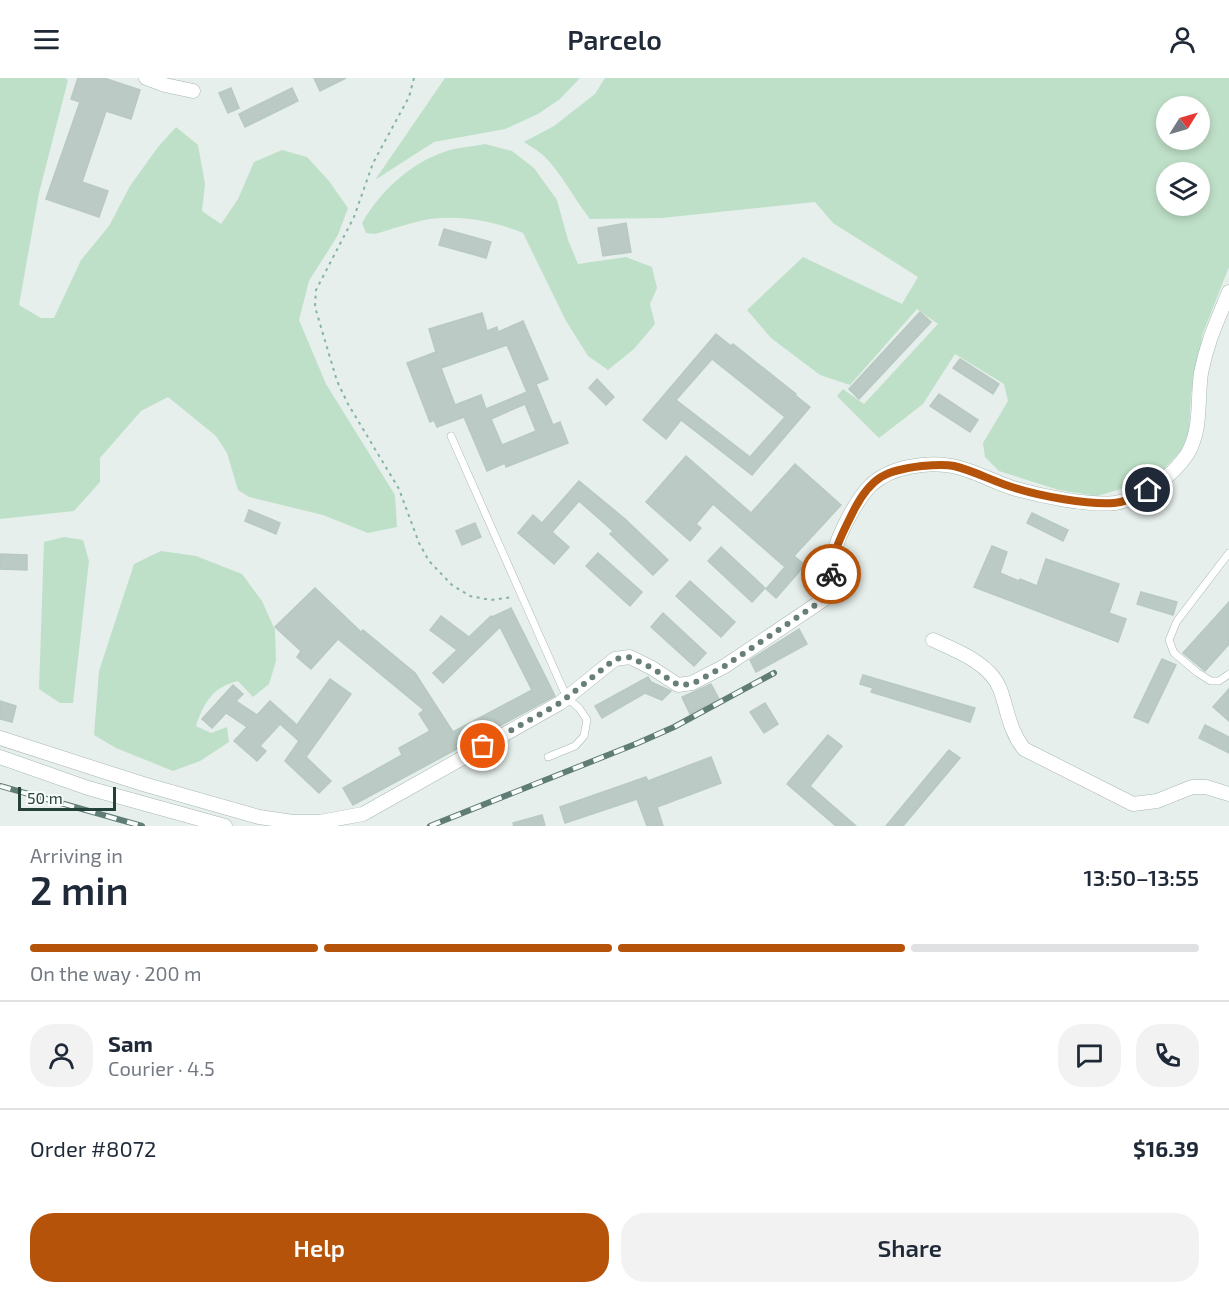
<!DOCTYPE html>
<html lang="en">
<head>
<meta charset="utf-8">
<style>
	:root { --surface:#fff; --page:#f2f2f3; --text:#1f2937; --muted:#747a83; --line:#e0e1e3; --accent:#b45309 }
	body { margin:0; font-family:"Exo 2",sans-serif; background:var(--page); color:var(--text); height:100vh; display:flex; flex-direction:column; font-size:22px; white-space:nowrap }
	* { box-sizing:border-box; margin:0 }
	p { font-size:20px; color:var(--muted) }
	.icon { flex:none; width:33px; height:33px; fill:none; stroke:currentColor; stroke-width:2; stroke-linecap:round; stroke-linejoin:round }
	.map { position:relative; height:748px; overflow:hidden }
	.panel { display:flex; flex-direction:column; background:var(--surface); flex:1 }
	.panel>* { flex:none }
	.needle { width:39px; rotate:53deg }
	.tools { position:absolute; left:1156px; top:18px; display:grid; gap:12px }
	.tools a { display:grid; place-items:center; width:54px; height:54px; border-radius:50%; background:var(--surface); box-shadow:0 3px 9px #0003; font-size:30px }
	.scale { position:absolute; left:18px; bottom:15px; width:98px; box-sizing:border-box; padding-left:6px; border:3px solid #24423a; border-top:0; font-size:16px; line-height:21px; white-space:nowrap; color:#24423a; -webkit-text-stroke:4px #f7fbf9; paint-order:stroke }
	.pin { position:absolute; display:grid; place-items:center; width:51px; height:51px; color:#fff; margin:-26px; border:3px solid #fff; border-radius:50%; box-shadow:0 2px 6px #0007 }
	.courier { position:absolute; display:grid; place-items:center; width:60px; height:60px; margin:-30px; border:4px solid #b45309; border-radius:50%; background:#fff; color:#222; box-shadow:0 2px 8px #0007 }
	.summary em { font-style:normal; font-weight:600 }
	.summary div { display:flex; flex-direction:column-reverse }
	.summary { display:flex; align-items:center; justify-content:space-between; height:102px; padding:0 30px }
	h1 { font-size:39px; font-weight:600; line-height:45px }
	.bar { display:grid; grid-template-columns:repeat(4,1fr); gap:9px 6px; align-content:center; height:72px; padding:0 30px }
	.bar i { height:8px; border-radius:4px; background:var(--line) }
	.bar .on { background:var(--accent) }
	.bar p { grid-column:span 4 }
	.line { display:flex; align-items:center; gap:15px; padding:0 30px; border-top:2px solid var(--line) }
	.line div { flex:1 }
	.round { display:grid; place-items:center; flex:none; width:63px; height:63px; border-radius:24px; background:var(--page) }
	.cta { display:flex; gap:12px; margin-top:auto; padding:12px 30px }
	.cta a { flex:1; height:69px; border-radius:24px; background:var(--accent); color:#fff; font-size:24px; font-weight:600; line-height:69px; text-align:center }
	.cta a+a { background:var(--page); color:var(--text) }
	header { display:flex; justify-content:space-between; align-items:center; height:78px; padding:0 30px; background:var(--surface); font-size:27px; font-weight:600 }
	.map>svg:first-child { display:block }
	.green { fill:#bfe0c8; fill-rule:evenodd }
	.building { fill:#bbcac4; stroke:#b8c9c2; stroke-width:1.5; fill-rule:evenodd }
	.lines { fill:none; stroke-linecap:round; stroke-linejoin:round }
	.service-casing { stroke:#a8b8b2; stroke-width:8 }
	.minor-casing { stroke:#a8b8b2; stroke-width:15 }
	.path { stroke:#86b3a5; stroke-width:2; stroke-dasharray:3 4.5; stroke-linecap:butt }
	.service { stroke:#fff; stroke-width:7 }
	.minor { stroke:#fff; stroke-width:14 }
	.rail-casing { stroke:#5f7d75; stroke-width:6 }
	.rail { stroke:#f7fbf9; stroke-width:4; stroke-dasharray:11; stroke-linecap:butt }
	.done { stroke:#687f78; stroke-width:6; stroke-dasharray:0 10.8 }
	.route { stroke:#b45309; stroke-width:8 }
</style>
</head>
<body>
<header><svg class="icon" aria-label="menu" viewBox="0 0 24 24"><path d="M4 6h16M4 12h16M4 18h16"/></svg>Parcelo<svg class="icon" aria-label="person" viewBox="0 0 24 24"><circle cx="12" cy="8" r="4"/><path d="M4 21q1-7 8-7t8 7"/></svg></header>
<div class="map">
<svg width="1229" height="748" viewBox="0 0 1229 748">
	<rect width="100%" height="100%" fill="#e6efeb"/>
	<g class="green">
		<path d="M0,0H65L68,2L39,115L19,227L41,240H54L81,182L109,148L130,108L158,69L176,49L198,67L205,106L202,133L221,146L238,121L254,84L282,72L307,79L329,103L348,130L338,157L309,203L299,242L326,306L395,417L397,449L368,455L323,437L249,419L238,412L227,375L216,358L168,319L141,333L100,380V404L74,433L0,441Z"/>
		<path d="M445,0H580L560,21L538,36L505,51L434,64L375,102Z"/>
		<path d="M605,0H1229V189L1203,255L1191,316L1189,353L1182,372L1162,393L1131,408L1097,418L1059,412L999,393L985,379L983,365L1008,323L1004,306L955,276L923,326L879,360L837,318L843,311L864,326L938,246L917,231L850,307L820,297L771,260L747,232L803,179L902,226L918,199L833,145L815,124L662,140L590,141C574,121 563,97 544,78C539,73 531,69 524,64L554,48L595,16ZM1167,28H1200V62H1167ZM1167,94H1200V128H1167Z"/>
		<path d="M485,66L512,73L534,90L557,122L568,162L578,186L626,179L652,189L657,210L650,226L655,246L634,271L608,292L588,278L566,243L523,155C493,143 462,137 430,141C412,144 393,151 375,156L366,155L362,145C380,114 409,86 444,74C457,69 472,69 485,66Z"/>
		<path d="M64,459L83,462L89,483L73,625H60L39,611L44,464Z"/>
		<path d="M161,473L196,478L242,496L262,523L275,552L276,583L269,606L253,619L238,603C213,609 204,624 196,648L211,655L227,649L229,664L200,683L173,693L116,670L94,657L99,593L134,486Z"/>
	</g>
	<g class="building">
		<path d="M78,0H104L140,12L131,41L106,33L82,104L108,113L99,139L46,121L80,24L71,21Z"/>
		<path d="M314,0H346L320,13Z"/>
		<path d="M231,10L239,30L228,35L219,15Z"/>
		<path d="M292,10L298,23L245,49L239,36Z"/>
		<path d="M626,145L631,174L603,178L598,150Z"/>
		<path d="M444,151L491,164L486,180L439,167Z"/>
		<path d="M920,234L931,244L859,321L849,311Z"/>
		<path d="M482,235L487,253L497,249L498,254L523,243L548,301L536,306L553,347L560,344L568,365L506,389L505,385L487,393L464,339L437,349L434,342L430,344L407,285L436,274L429,251ZM507,267L527,314L486,331L481,317L455,327L441,290ZM525,326L536,353L502,367L491,341Z"/>
		<path d="M716,256L731,268L733,266L796,316L795,317L810,329L752,397L681,342L666,361L643,342ZM712,281L785,339L750,379L676,322Z"/>
		<path d="M960,281L999,306L993,316L953,290Z"/>
		<path d="M597,301L614,319L606,327L589,310Z"/>
		<path d="M939,316L978,342L970,354L930,328Z"/>
		<path d="M686,378L751,435L795,386L841,427L794,478L805,487L776,520L766,511L785,489L713,426L696,446L701,450L690,463L646,424Z"/>
		<path d="M579,403L625,441L668,482L653,497L610,456L613,453L579,423L552,454L569,469L554,486L518,455L533,437L542,445Z"/>
		<path d="M249,432L280,445L276,456L245,443Z"/>
		<path d="M1032,435L1068,452L1063,463L1027,445Z"/>
		<path d="M475,445L481,459L462,467L456,453Z"/>
		<path d="M992,468L1007,474L1000,495L1019,503L1020,501L1037,508L1046,481L1119,506L1109,535L1126,541L1118,564L974,509Z"/>
		<path d="M721,469L765,510L752,524L708,483Z"/>
		<path d="M598,475L642,514L630,528L586,488Z"/>
		<path d="M0,476L27,477V492L0,491Z"/>
		<path d="M690,503L735,544L721,559L676,518Z"/>
		<path d="M315,510L361,554L363,552L415,595L453,654L532,612L500,549L443,605L433,595L457,572L430,552L441,538L469,559L491,538L492,539L511,530L555,618L353,727L343,710L402,677L399,670L430,653L419,636L424,632L338,561L311,591L297,579L301,573L275,549Z"/>
		<path d="M1141,514L1177,524L1173,537L1137,526Z"/>
		<path d="M1229,524V566L1205,593L1183,575Z"/>
		<path d="M663,535L706,575L694,588L651,549Z"/>
		<path d="M799,551L807,566L756,594L750,582Z"/>
		<path d="M1162,581L1176,587L1148,645L1134,639Z"/>
		<path d="M863,597L975,630L970,644L871,614L873,610L860,606Z"/>
		<path d="M648,599L651,604L671,613L662,622L645,615L602,640L595,628Z"/>
		<path d="M330,601L351,616L306,679L331,703L319,715L285,683L299,663L280,646L260,668L266,673L257,683L234,663L247,649L226,635L212,650L202,641L233,607L243,616L236,623L257,637L270,623L297,647Z"/>
		<path d="M711,606L719,621L690,636L682,619Z"/>
		<path d="M1229,611V643L1213,629Z"/>
		<path d="M0,623L16,628L12,644L0,641Z"/>
		<path d="M765,625L778,646L764,655L750,634Z"/>
		<path d="M1205,647L1229,659V675L1199,660Z"/>
		<path d="M828,657L842,668L810,708L856,748H836L787,706Z"/>
		<path d="M949,672L960,680L903,748H886Z"/>
		<path d="M711,679L721,705L657,729L663,748H647L637,721L565,745L560,729L646,699L648,703Z"/>
		<path d="M542,737L545,748H514L513,745Z"/>
	</g>
	<g class="lines">
		<g class="service-casing">
			<g id="service">
				<path d="M451,358L567,620L579,630L587,642L584,658L575,668L548,679"/>
				<path d="M1229,475L1177,543L1169,562L1174,575L1198,595L1211,603H1219L1229,596"/>
			</g>
		</g>
		<g class="minor-casing">
			<g id="minor">
				<path d="M146,0L165,7L193,13"/>
				<path d="M933,562C957,573 990,585 1000,611C1008,633 1009,652 1024,671L1133,726L1157,723L1192,709H1206L1229,716"/>
				<path d="M0,660L143,706L259,739L293,744H320L363,736L560,625L615,581L630,579L652,590L678,607L692,605L725,588L823,522C831,505 828,495 833,478C838,457 856,422 871,407C890,389 927,383 952,388C974,392 995,405 1016,411C1041,418 1089,428 1115,425C1143,421 1173,398 1188,375C1202,350 1197,322 1201,295C1207,264 1217,243 1229,214"/>
				<path d="M0,679L88,710L225,748"/>
			</g>
		</g>
		<path class="path" d="M414,0L409,19L373,85L354,139L316,212L315,229L337,303L348,326L399,411L419,465L429,483L452,507L470,518L491,522L513,519"/>
		<use href="#service" class="service"/>
		<use href="#minor" class="minor"/>
		<g class="rail-casing">
			<g id="rail">
				<path d="M0,708L142,748"/>
				<path d="M430,748L638,665L674,649L774,595"/>
			</g>
		</g>
		<use href="#rail" class="rail"/>
	</g>
	<g class="lines">
		<path class="done" d="M483,668L560,625L615,581L630,579L652,590L678,607L692,606L725,588L823,522L830,507L831,496"/>
		<path class="route" d="M831,496C833,472 843,454 854,432C871,399 886,392 922,388C933,387 944,386 954,388C975,393 994,404 1015,410C1040,418 1088,427 1114,425C1126,424 1138,418 1148,412"/>
	</g>
</svg>
<div class="tools">
<a><svg class="needle" viewBox="-14 -14 28 28"><path d="M0-13l5 13h-10z" fill="#e53935"/><path d="M0 13l5-13h-10z" fill="#747a83"/></svg></a>
<a><svg class="icon" aria-label="layers" viewBox="0 0 24 24"><path d="M12 4l9 5-9 5-9-5zM3 14l9 5 9-5"/></svg></a>
</div>
<div class="scale">50 m</div>
<div class="pin" style="left:483px;top:668px;background:#ea580c"><svg class="icon" aria-label="bag" viewBox="0 0 24 24"><path d="M5 8h14l-1 12H6zM9 8a3 3 0 0 1 6 0"/></svg></div>
<div class="pin" style="left:1148px;top:412px;background:#1f2937"><svg class="icon" aria-label="home" viewBox="0 0 24 24"><path d="M3 11l9-7 9 7M6 9v11h12V9"/></svg></div>
<div class="courier" style="left:831px;top:496px"><svg class="icon" aria-label="bike" viewBox="0 0 24 24"><circle cx="6" cy="16" r="4"/><circle cx="18" cy="16" r="4"/><path d="M6 16l4-8h5l3 8M10 8l3 8H6M13 5h3"/></svg></div>
</div>
<section class="panel">
<div class="summary"><div><h1>2 min</h1><p>Arriving in</p></div><em>13:50–13:55</em></div>
<div class="bar"><i class="on"></i><i class="on"></i><i class="on"></i><i></i><p>On the way · 200 m</p></div>
<div class="line" style="height:108px"><a class="round"><svg class="icon" aria-label="person" viewBox="0 0 24 24"><circle cx="12" cy="8" r="4"/><path d="M4 21q1-7 8-7t8 7"/></svg></a><div><b>Sam</b><p>Courier · 4.5</p></div><a class="round"><svg class="icon" aria-label="chat" viewBox="0 0 24 24"><path d="M4 5h16v11H9l-5 4z"/></svg></a><a class="round"><svg class="icon" aria-label="phone" viewBox="0 0 24 24"><path d="M5 4h4l2 5-3 2q2 4 5 5l2-3 5 2v4C11 20 4 13 5 4z"/></svg></a></div>
<div class="line" style="height:78px"><div>Order #8072</div><b>$16.39</b></div>
<div class="cta"><a>Help</a><a>Share</a></div>
</section>
</body>
</html>
